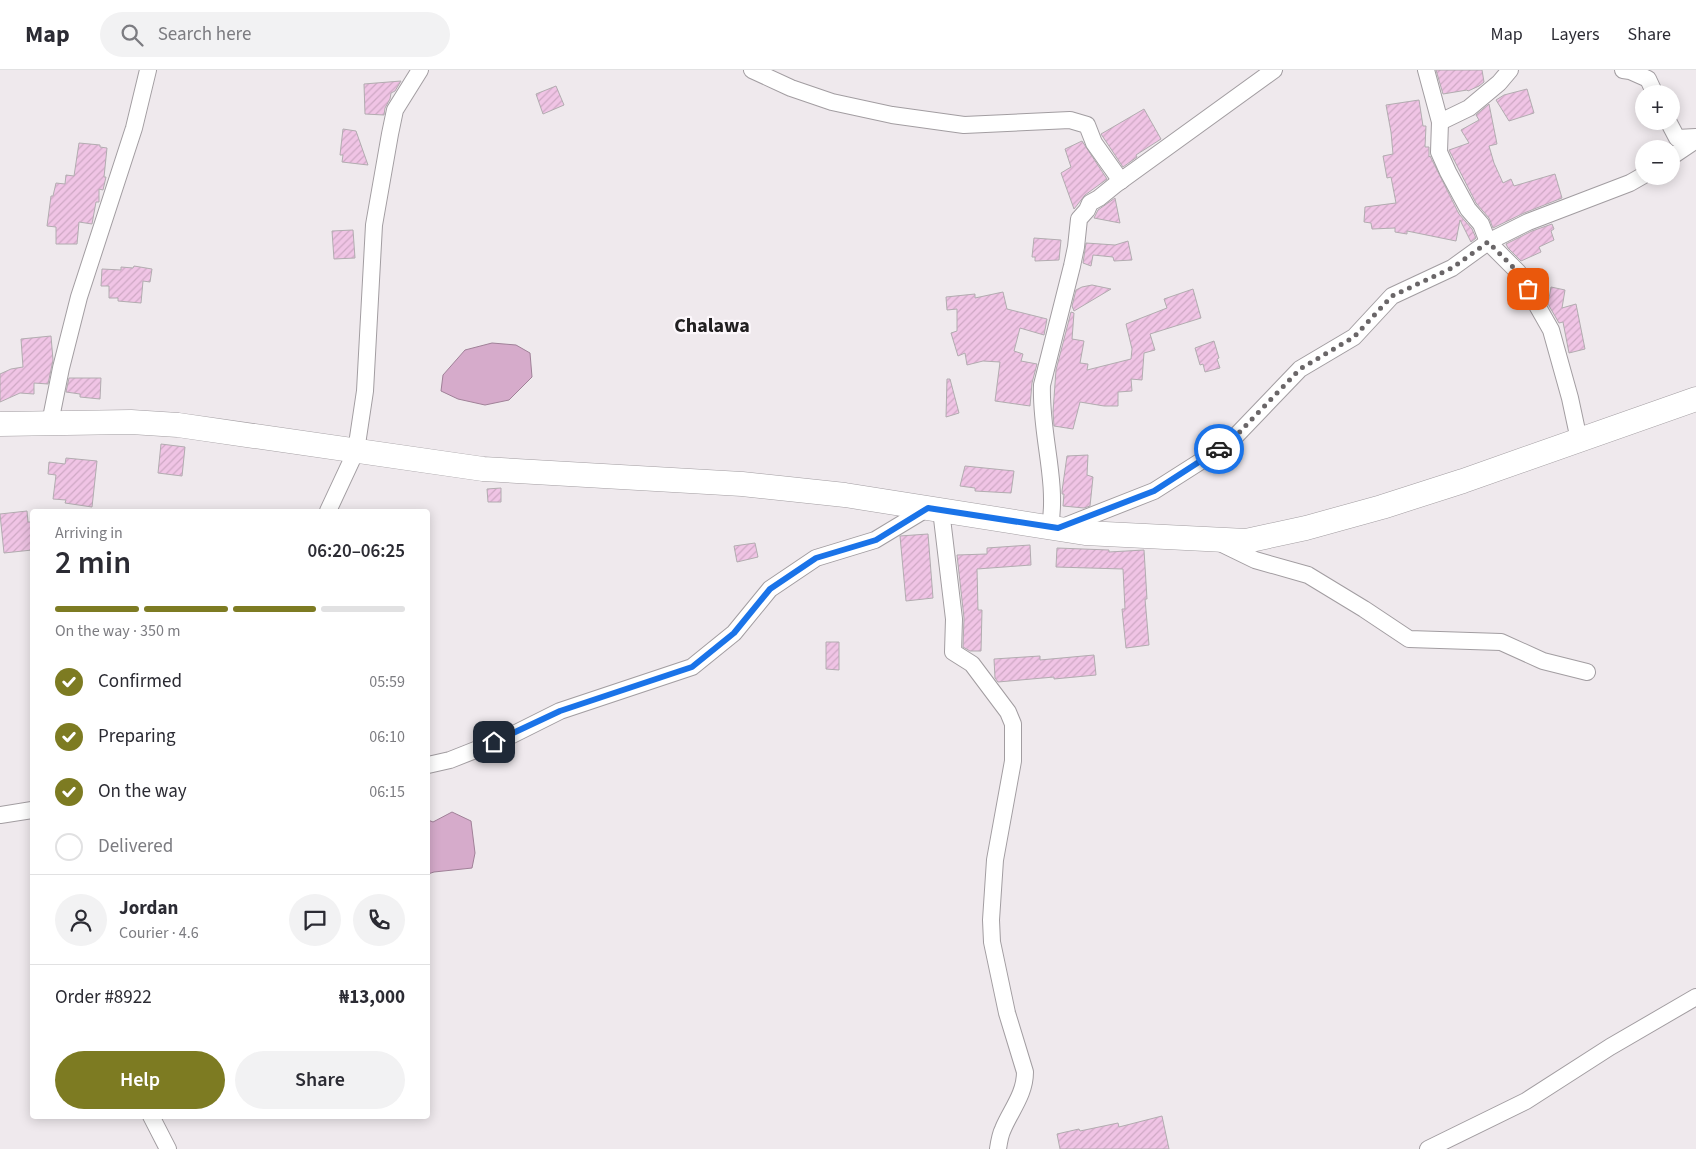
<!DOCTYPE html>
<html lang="en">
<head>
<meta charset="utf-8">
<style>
	:root { --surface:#fff; --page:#f2f2f3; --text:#2b2b33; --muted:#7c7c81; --line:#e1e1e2; --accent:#7d7b22 }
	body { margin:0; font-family:"Source Sans 3",sans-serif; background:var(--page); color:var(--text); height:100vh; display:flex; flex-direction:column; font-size:19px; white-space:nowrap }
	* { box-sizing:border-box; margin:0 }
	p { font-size:16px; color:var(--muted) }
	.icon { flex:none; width:28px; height:28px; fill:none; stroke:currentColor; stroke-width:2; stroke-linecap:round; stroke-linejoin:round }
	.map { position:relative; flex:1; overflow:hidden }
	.drawer { position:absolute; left:30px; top:439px; width:400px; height:610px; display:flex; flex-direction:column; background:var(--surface); border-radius:5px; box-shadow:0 2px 12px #0003 }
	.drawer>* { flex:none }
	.fabs { position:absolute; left:1635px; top:15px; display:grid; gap:10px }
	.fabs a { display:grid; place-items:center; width:45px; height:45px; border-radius:50%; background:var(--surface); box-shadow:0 2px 12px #0003; font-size:25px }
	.pin { position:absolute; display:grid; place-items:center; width:42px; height:42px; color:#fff; margin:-21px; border-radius:10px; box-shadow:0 2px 8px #0006 }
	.courier { position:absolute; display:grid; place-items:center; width:50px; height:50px; margin:-25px; border:4px solid #1a73e8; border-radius:50%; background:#fff; color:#222; box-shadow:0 1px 6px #0007 }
	.head em { font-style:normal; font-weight:600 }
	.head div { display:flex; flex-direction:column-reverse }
	.head { display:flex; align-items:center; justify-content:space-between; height:85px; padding:0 25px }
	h1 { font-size:32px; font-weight:600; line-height:38px }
	.bar { display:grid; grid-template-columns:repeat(4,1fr); gap:8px 5px; align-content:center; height:60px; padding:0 25px }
	.bar i { height:6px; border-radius:4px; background:var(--line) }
	.bar .selected { background:var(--accent) }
	.bar p { grid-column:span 4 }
	.line { display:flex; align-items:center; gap:12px; padding:0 25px; border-top:1px solid var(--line) }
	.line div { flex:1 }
	.round { display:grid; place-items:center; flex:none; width:52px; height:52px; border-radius:26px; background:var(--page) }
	ol { padding:0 25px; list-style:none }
	li { display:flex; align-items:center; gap:15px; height:55px }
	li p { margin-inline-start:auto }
	li .icon { padding:5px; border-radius:50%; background:var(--accent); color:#fff; stroke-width:4 }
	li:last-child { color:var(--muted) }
	li i { width:28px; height:28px; border:2px solid var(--line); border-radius:50% }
	.action { display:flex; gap:10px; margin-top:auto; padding:10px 25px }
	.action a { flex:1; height:58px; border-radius:30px; background:var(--accent); color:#fff; font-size:20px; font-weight:600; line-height:58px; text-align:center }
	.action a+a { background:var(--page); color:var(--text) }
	header { display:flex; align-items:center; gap:30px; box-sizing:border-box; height:70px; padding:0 25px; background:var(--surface); border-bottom:1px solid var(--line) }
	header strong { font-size:24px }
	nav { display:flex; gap:28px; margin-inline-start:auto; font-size:18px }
	.search { width:350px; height:45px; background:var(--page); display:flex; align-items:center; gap:12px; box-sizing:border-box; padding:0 18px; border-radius:28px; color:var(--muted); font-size:19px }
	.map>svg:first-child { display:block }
	.water { fill:#d6abcb; stroke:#a08198 }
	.building { fill:url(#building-hatch); stroke:#b2acb0 }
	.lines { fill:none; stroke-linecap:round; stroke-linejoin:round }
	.street-casing { stroke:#a29da1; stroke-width:18 }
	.secondary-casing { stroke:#a29da1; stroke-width:25 }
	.street { stroke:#fff; stroke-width:16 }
	.secondary { stroke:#fff; stroke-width:24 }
	.done { stroke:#6a6668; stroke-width:5; stroke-dasharray:0 9 }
	.route { stroke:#1a73e8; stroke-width:6 }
	.labels { text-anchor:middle; stroke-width:4.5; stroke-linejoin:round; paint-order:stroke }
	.quarter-label { font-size:20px; font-weight:bold; fill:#222021; stroke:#fcf7fb }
</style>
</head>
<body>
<header>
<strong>Map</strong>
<div class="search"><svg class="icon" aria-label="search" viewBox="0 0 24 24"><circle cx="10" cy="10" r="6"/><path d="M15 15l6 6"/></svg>Search here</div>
<nav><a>Map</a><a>Layers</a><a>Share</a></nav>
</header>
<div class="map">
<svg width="1696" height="1079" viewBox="0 0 1696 1079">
	<defs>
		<pattern id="building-hatch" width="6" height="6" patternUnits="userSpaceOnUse" patternTransform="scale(1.25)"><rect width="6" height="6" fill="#f0c4e5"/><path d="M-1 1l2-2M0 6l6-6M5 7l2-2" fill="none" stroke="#cea8c4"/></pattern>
	</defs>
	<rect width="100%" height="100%" fill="#efe9ed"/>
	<g class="water">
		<path d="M492,273L516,275L530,283L532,307L509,330L485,335L458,329L441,321L443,305L465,280Z"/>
		<path d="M452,742L471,751L475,783L472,798L434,802L428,804V750L433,752Z"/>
	</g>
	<g class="building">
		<path d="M1436,0H1482L1484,12L1479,16L1468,21L1467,20L1443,24Z"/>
		<path d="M401,11L395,21L391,23L390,29L385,38L384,45L365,44L364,14Z"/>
		<path d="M556,16L564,35L543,44L536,24Z"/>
		<path d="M1527,19L1534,43L1509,51L1496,30L1504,25Z"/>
		<path d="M1419,30L1423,56H1426L1425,77H1429V87L1430,86L1459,144L1472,159L1476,168L1471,172L1460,150L1456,171L1407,161V164L1395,162V158L1372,159L1371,153L1364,152L1365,137L1396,133L1391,107L1387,108L1383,86L1393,84L1391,62L1386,35Z"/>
		<path d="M1489,34L1497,74L1489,76L1494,93L1503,113L1511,109L1514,116L1555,104L1562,128L1524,143L1493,158L1489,148L1476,133L1449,80L1469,73L1461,60L1479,50L1476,45Z"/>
		<path d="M1144,39L1161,69L1136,85L1137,87L1123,97L1101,64Z"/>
		<path d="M343,59L356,61L368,95L342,92L343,85H340Z"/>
		<path d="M1082,71L1107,109L1085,125L1074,139L1061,103L1071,97L1065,79Z"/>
		<path d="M79,73L100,75V77L107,78L104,107H106L103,120L99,119V132H96L92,154L79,152L77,174H56V157L47,156L51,126H53L56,113L65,114L66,105L74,106Z"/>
		<path d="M1115,128L1120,153L1094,148L1098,140Z"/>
		<path d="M1552,154L1554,159L1551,161L1554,170L1539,177L1541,182L1521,191L1508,178L1506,174L1532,161Z"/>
		<path d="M353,160L355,188L334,189L332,161Z"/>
		<path d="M1034,168L1061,170L1059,190L1035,191V187H1032Z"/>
		<path d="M1128,171L1132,190L1114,191L1113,187L1093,185L1091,196L1083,193L1086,173L1115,175Z"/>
		<path d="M134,196L152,199L150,212L143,211L141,233L118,231V228H109V216H101L102,199L121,200V197L133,198Z"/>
		<path d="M1092,215L1111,219L1074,241L1072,236L1076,220L1082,217Z"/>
		<path d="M1551,217L1565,220L1562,238L1576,234L1585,279L1569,283L1563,252L1559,253L1548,234Z"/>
		<path d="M1193,219L1201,248L1150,264L1155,280L1144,283L1142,310L1131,309L1132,321L1118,322V336H1104L1080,332L1073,359L1054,356L1053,342L1056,300L1071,242L1074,243L1072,269L1084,271L1080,293L1088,294L1087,300L1131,289L1132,279L1126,254L1167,238L1164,229Z"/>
		<path d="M1003,222L1007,239L1047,249L1044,265L1020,258L1014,281L1023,284L1021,291L1037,294L1032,313L1030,336L995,331L1000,292L983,291L967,295L965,283L958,286L951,263L957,261V239L947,240L946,227L975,224V228Z"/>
		<path d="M51,266L53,290L48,314L34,313V324L20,323L0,332V304L11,299L23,297L21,269Z"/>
		<path d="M1214,271L1219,288L1217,289L1220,298L1205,302L1203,294L1200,295L1195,278Z"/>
		<path d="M69,308H101L100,329L80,327V324L66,322Z"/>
		<path d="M947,309H950L959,343L946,347Z"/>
		<path d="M161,374L185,377L182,406L158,403Z"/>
		<path d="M1088,385L1087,405L1093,407L1090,436L1084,438L1063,436L1064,424H1062V421L1067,386Z"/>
		<path d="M66,388L97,391L92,437L65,433L66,430L53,429L56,405L48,404L49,392L65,394Z"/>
		<path d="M965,396L1014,401L1011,423L975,421V418L960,416Z"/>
		<path d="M501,418V432H488L487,419Z"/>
		<path d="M27,441L28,452H32V480L4,483L0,444Z"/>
		<path d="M928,464L933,528L906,531L900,466Z"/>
		<path d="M755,473L758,487L737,492L734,476Z"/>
		<path d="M1030,475L1031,495L977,499L978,540H982L981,581H970L963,577L964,548L957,485L987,484V478Z"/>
		<path d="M1057,478L1109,480V482L1144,480L1147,529H1145L1149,575L1126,578L1122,539H1125L1123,499L1056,497Z"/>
		<path d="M826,572H839V600L826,599Z"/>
		<path d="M1094,585L1096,605L1054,609V607L998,612L995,608L994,589L1040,586V590Z"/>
		<path d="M1162,1046L1169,1079H1060L1057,1064L1079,1059L1080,1061L1118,1053L1119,1057Z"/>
	</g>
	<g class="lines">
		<g class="street-casing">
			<g id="street">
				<path d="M752,0L791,18L832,32L892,45L964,55L1070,50L1087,55L1094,73L1121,111"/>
				<path d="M1426,0L1440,52L1439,82L1448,102L1468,139L1481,154L1488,172L1518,202L1551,260L1570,328L1579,370"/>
				<path d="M1623,0L1630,1L1648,9L1655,24"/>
				<path d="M1668,51L1677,68L1696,67"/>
				<path d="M1440,52L1469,38L1499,13L1510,0"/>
				<path d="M1671,87L1696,70"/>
				<path d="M50,353L61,298L79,227L134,58L148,0"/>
				<path d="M941,440L954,549L953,582L972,594L1008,642L1013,654V691L995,790L991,850L992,872L1007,943L1025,1002C1025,1024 1011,1040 1003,1059C1000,1065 999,1072 998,1079"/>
				<path d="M328,441L356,381L365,321L374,155L390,64L395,40L420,0"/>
				<path d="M1050,457C1058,410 1040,363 1042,315L1072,196L1076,177L1079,149L1087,140L1090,133L1099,128L1115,115L1274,0"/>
				<path d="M1060,458L1154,421L1220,379L1230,372L1300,299L1354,267L1392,226L1452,198L1488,172L1528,152L1630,113L1644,105"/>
				<path d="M1220,473L1255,490L1308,505L1364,539L1409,569L1501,572L1543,591L1587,602"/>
				<path d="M428,695L450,690L508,667L560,641L692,597L734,563L770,519L816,488L875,470L928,438"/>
				<path d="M0,745L32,740"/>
				<path d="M151,1046L168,1079"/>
				<path d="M1428,1079L1526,1031L1610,977L1696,927"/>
			</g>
		</g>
		<g class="secondary-casing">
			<path id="secondary" d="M0,354L131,352L178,355L483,399L742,414L845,425L1085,463L1246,471L1306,458L1382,437L1463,411L1696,329"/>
		</g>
		<use href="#street" class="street"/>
		<use href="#secondary" class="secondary"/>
	</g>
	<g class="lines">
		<path class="done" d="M1219,379L1230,372L1300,299L1354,267L1392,226L1452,198L1488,172L1518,202L1528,219"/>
		<path class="route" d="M494,672L560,641L692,597L734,563L770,519L816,488L876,470L928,438L1058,458L1154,421L1219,379"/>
	</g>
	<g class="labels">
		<g class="quarter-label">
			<text x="712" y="262">Chalawa</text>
		</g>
	</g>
</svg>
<div class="fabs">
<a>+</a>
<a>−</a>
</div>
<div class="pin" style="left:1528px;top:219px;background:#ea580c"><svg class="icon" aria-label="bag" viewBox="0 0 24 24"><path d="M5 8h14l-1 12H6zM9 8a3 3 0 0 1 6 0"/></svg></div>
<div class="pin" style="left:494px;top:672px;background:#1f2937"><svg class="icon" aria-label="home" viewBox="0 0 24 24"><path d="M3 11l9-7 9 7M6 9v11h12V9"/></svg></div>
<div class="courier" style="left:1219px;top:379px"><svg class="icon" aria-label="car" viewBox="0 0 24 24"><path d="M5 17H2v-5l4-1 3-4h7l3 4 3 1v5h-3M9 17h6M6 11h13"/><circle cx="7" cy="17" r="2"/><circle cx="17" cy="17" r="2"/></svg></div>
<section class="drawer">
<div class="head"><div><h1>2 min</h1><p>Arriving in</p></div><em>06:20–06:25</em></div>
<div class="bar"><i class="selected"></i><i class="selected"></i><i class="selected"></i><i></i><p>On the way · 350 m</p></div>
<ol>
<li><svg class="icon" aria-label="check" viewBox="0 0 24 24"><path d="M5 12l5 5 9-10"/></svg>Confirmed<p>05:59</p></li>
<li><svg class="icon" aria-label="check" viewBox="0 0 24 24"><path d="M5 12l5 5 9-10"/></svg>Preparing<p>06:10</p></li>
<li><svg class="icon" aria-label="check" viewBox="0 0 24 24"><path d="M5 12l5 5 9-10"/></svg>On the way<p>06:15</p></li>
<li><i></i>Delivered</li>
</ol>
<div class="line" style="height:90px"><a class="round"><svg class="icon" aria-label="person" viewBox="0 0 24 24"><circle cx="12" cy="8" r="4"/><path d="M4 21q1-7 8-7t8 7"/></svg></a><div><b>Jordan</b><p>Courier · 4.6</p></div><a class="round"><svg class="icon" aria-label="chat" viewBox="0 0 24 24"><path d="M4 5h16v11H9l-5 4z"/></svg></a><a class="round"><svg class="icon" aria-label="phone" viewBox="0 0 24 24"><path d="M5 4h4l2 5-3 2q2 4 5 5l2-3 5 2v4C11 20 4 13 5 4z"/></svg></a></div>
<div class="line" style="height:65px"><div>Order #8922</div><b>₦13,000</b></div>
<div class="action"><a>Help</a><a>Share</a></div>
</section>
</div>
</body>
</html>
